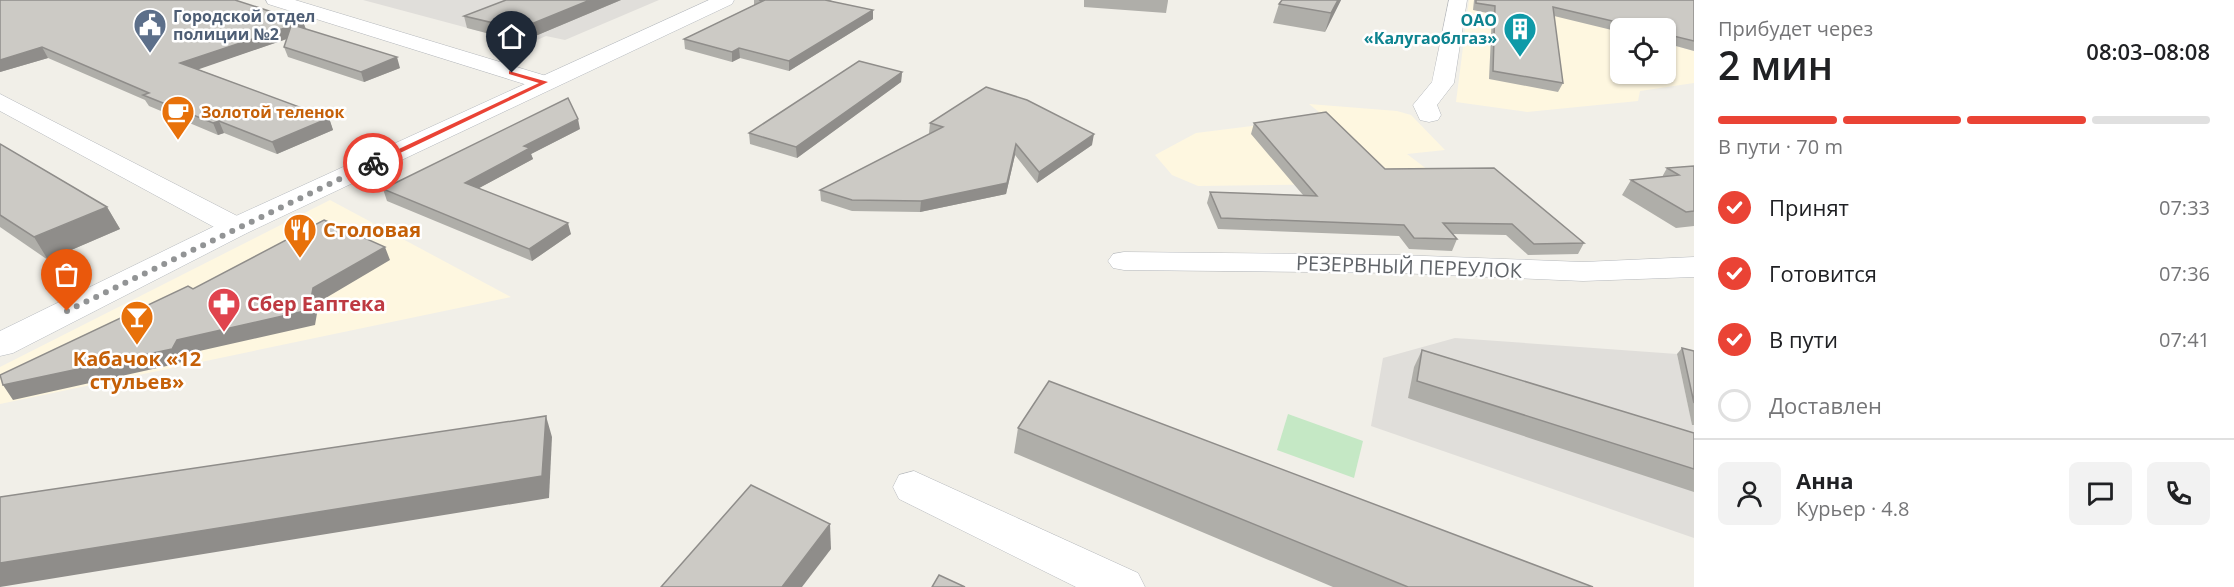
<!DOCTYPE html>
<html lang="ru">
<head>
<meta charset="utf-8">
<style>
	:root { --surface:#fff; --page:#f2f2f2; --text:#202124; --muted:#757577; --line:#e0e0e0; --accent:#ea4335 }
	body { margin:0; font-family:"Open Sans",sans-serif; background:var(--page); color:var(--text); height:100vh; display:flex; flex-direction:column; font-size:22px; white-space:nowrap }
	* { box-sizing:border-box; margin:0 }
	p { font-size:20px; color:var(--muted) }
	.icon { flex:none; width:33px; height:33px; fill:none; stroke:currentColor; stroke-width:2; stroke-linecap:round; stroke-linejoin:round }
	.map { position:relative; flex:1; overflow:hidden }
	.panel { display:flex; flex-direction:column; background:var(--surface); width:540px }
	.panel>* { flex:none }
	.tools { position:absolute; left:1610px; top:18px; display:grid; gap:12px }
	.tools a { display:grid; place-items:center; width:66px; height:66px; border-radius:9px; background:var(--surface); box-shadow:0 2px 4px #0004; font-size:30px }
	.pin { position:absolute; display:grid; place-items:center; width:51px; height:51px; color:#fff; margin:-62px -26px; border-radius:50% 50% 50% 0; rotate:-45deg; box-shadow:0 0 6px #0007 }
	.pin .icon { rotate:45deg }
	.courier { position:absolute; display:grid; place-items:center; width:60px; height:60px; margin:-30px; border:4px solid #ea4335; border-radius:50%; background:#fff; color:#222; box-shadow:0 2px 8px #0007 }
	.head em { font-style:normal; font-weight:600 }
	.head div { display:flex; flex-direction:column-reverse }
	.head { display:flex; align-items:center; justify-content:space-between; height:102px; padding:0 24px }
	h1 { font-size:39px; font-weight:600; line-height:45px }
	.bar { display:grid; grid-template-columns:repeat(4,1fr); gap:9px 6px; align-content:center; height:72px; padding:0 24px }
	.bar i { height:8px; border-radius:4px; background:var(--line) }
	.bar .on { background:var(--accent) }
	.bar p { grid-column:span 4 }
	.line { display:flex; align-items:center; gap:15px; padding:0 24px; border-top:2px solid var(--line) }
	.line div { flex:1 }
	.round { display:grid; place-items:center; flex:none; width:63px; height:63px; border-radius:9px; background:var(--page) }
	ol { padding:0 24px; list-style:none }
	li { display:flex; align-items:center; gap:18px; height:66px }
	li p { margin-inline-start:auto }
	li .icon { padding:6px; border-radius:50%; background:var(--accent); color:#fff; stroke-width:4 }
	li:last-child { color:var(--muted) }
	li i { width:33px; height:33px; border:3px solid var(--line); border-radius:50% }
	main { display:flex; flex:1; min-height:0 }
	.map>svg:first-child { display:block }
	.commercial { fill:#fef7e0 }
	.industrial { fill:#e0deda }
	.green { fill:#c5e8c5 }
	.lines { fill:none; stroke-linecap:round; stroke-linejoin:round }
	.street-casing { stroke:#b5b8bc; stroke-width:1 }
	.secondary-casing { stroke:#b6babf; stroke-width:1 }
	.street { fill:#fff; fill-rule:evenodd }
	.secondary { fill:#fff; fill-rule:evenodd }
	.wall { fill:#afaea9 }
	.shaded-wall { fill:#8f8d8a }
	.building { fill:#cccac5; stroke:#8f8d8a; stroke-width:1.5 }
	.route { fill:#ea4335 }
	.done { stroke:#929495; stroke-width:6; stroke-dasharray:0 10.8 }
	.labels { text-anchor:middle; stroke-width:5; stroke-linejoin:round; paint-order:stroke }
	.far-service-label { font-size:16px; font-weight:bold; fill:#4e5e75; stroke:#fff; text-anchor:start }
	.far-culture-label { font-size:16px; font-weight:bold; fill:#0d838f; stroke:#fff; text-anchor:end }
	.far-food-label { font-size:16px; font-weight:bold; fill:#c56008; stroke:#fff; text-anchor:start }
	.food-label { font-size:20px; font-weight:bold; fill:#c56008; stroke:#fff; text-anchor:start }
	.street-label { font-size:20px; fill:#5f6368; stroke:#fff }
	.health-label { font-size:20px; font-weight:bold; fill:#be3a42; stroke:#fff; text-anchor:start }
</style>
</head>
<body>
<main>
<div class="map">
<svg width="1694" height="587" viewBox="0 0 1694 587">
	<rect width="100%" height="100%" fill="#f1efe8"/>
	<g class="commercial">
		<path d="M1469,0H1507L1620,31V74H1665V43L1694,51V83L1640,91L1638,101L1527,112L1456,102Z"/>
		<path d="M1309,104L1397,111L1411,115L1445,150L1407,154L1432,173L1359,184L1198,186L1172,175L1155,155L1196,133L1285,122L1319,112Z"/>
		<path d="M330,200L511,297L0,404V367Z"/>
	</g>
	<g class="industrial">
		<path d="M363,0H659L565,40L546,36L528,44Z"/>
		<path d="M1455,338L1677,354L1692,424L1694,425V538L1371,426L1383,358Z"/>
	</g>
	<path class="green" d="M1288,414L1363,441L1354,478L1277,450Z"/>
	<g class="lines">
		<g class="street-casing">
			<g id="street">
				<path d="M266,0H295L553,78L556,83L553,88H537L268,4Z"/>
				<path d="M1449,0H1467L1454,83L1437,105L1441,115L1438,120L1429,122L1420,120L1413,105L1432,82Z"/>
				<path d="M0,94L247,221L251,227L247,233L236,236L225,233L0,111Z"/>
				<path d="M1124,252L1398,255L1583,262L1694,257V277L1583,281L1398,273L1124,270L1113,268L1108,261L1113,254Z"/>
				<path d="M914,471L1138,573L1145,587H1076L899,499L893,487L899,475Z"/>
			</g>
		</g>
		<g class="secondary-casing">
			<path id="secondary" d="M709,0H734L732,4L247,233L13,353L0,356V331L225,221Z"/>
		</g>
		<use href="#street" class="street"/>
		<use href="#secondary" class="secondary"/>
	</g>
	<g class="wall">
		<path d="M0,0L303,22L306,29L400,68L364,82L288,57L284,47L287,39L197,69L329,118L333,130L277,154L224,133L218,135L149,106L145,100L48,58L0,72Z"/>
		<path d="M506,0H621L521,42L467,28L464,16Z"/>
		<path d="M754,0H832L830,1L873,19L789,71L740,58L732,62L685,49L684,39L754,5Z"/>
		<path d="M1084,0H1168V1L1166,13L1084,7Z"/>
		<path d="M1282,0H1341L1325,32L1273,23L1279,4Z"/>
		<path d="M1474,0H1694V51L1665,43V28H1620V32L1554,16L1563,83L1558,92L1489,79L1492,14L1473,10Z"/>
		<path d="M902,72L901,82L797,158L750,144L749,133Z"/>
		<path d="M930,123L1092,145L1037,183L1015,155L1006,194L920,212L852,211L821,201L820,190L930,134L929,133Z"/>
		<path d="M1254,123L1385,169L1584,243L1578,254L1528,255L1506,235L1453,234L1457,239L1452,251L1409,249L1399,236L1218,229L1207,203L1210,192L1303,195L1251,134Z"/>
		<path d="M580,129L531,154L533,159L479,188L571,234L532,261L387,201L383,189Z"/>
		<path d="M0,144L107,207L120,229L48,260L0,227Z"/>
		<path d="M1694,166V226L1676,228L1622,195L1631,180L1662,177L1667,168Z"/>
		<path d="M1682,348L1694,351V425H1692L1677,354Z"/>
		<path d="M1422,350L1694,433V492L1408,398L1414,367Z"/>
		<path d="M1018,428L1593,587H1333L1014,453Z"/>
	</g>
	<g class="shaded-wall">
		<path d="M590,0H621L521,42L519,29Z"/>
		<path d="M1338,0H1341L1325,32L1331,13Z"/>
		<path d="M873,10V19L789,71V61Z"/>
		<path d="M303,22L307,32L293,25Z"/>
		<path d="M291,26L295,36L185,74L180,63Z"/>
		<path d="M42,47L48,58L0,72V60Z"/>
		<path d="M739,48L740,58L732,62V52Z"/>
		<path d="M397,57L400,68L364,82L361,72Z"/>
		<path d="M902,72L901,82L797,158L796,147Z"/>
		<path d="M329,118L333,130L277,154L272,142Z"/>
		<path d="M578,119L580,129L531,154L533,159L468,194L465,183L524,146Z"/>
		<path d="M219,121L224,133L218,135L213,123Z"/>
		<path d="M1094,134L1092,145L1037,183L1039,172Z"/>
		<path d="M1016,144L1015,155L1006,194L920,212L921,201Z"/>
		<path d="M107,207L120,229L48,260L34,237Z"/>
		<path d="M568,223L571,234L532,261L529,249Z"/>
		<path d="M385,247L390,260L319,302L315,325L186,354L180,363L13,400L3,385L177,340L313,288Z"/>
		<path d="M546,416L552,437L549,498L0,587V563Z"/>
		<path d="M830,524L831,549L802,587H782Z"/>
	</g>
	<g class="building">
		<path d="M0,0H235L303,22L293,25L397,57L361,72L284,47L291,26L180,63L329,118L272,142L219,121L213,123L143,95L149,93L42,47L0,60Z"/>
		<path d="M506,0H590L519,29L464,16Z"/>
		<path d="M759,0H825L873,10L789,61L739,48L732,52L684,39L763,1Z"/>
		<path d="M1282,0H1338L1331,13L1279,4Z"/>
		<path d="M1476,0H1694V41L1665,34V28H1642L1553,7L1563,83L1493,71L1495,6L1476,3Z"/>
		<path d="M859,61L902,72L796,147L749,133Z"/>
		<path d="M986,87L1027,100L1094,134L1039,172L1016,144L1007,183L921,201L852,200L820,190L943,127L930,123Z"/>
		<path d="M568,98L578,119L524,146L530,148L465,183L568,223L529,249L383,189Z"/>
		<path d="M1326,112L1385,169L1494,168L1584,243L1534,244L1512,224L1443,223L1457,239L1414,238L1404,225L1221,218L1210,192L1317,196L1254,123Z"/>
		<path d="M0,144L107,207L34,237L0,215Z"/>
		<path d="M1694,166V211L1686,212L1631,180L1679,175L1667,168Z"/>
		<path d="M324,220L385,247L313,288L309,310L177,340L172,349L3,385L0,375L188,286L193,289Z"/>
		<path d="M1682,348L1694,351V403Z"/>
		<path d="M1422,350L1694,433V469L1417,381Z"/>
		<path d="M1049,381L1593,587H1408L1018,428Z"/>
		<path d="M546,416L542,476L0,563V497Z"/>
		<path d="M751,485L830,524L782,587H661Z"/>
		<path d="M939,575L965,587H932Z"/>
	</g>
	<path class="route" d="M509,71L548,82L375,165L369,163L539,83L509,74Z"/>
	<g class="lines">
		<path class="done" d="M67,311L373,163"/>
	</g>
	<defs>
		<g id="civic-pin" transform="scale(1.725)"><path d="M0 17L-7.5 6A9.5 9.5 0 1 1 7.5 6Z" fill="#5c6f8a" stroke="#fff"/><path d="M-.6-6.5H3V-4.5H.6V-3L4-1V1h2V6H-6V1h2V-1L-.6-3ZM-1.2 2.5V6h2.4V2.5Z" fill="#fff"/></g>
		<g id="building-pin" transform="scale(1.725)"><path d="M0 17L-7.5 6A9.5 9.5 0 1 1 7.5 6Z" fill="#0f9aa8" stroke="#fff"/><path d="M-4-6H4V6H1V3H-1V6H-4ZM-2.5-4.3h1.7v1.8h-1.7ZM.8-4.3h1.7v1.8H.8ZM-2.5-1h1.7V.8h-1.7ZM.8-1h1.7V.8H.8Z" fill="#fff"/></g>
		<g id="cafe-pin" transform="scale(1.725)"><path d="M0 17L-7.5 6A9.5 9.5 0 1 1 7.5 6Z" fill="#e8710a" stroke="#fff"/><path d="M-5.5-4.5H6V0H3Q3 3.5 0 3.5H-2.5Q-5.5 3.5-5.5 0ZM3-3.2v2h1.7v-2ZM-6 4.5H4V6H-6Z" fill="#fff"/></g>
		<g id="restaurant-pin" transform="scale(1.725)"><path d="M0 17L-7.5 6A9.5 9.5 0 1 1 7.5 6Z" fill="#e8710a" stroke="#fff"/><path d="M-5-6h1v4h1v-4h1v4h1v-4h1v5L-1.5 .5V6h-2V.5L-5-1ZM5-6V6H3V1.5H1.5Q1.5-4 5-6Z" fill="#fff"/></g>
		<g id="pharmacy-pin" transform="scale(1.725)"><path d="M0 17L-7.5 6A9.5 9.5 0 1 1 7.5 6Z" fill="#e0444e" stroke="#fff"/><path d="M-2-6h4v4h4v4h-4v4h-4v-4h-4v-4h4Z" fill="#fff"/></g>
		<g id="bar-pin" transform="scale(1.725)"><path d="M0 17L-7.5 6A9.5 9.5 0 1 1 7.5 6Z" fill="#e8710a" stroke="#fff"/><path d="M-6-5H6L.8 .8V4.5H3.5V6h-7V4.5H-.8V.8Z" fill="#fff"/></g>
	</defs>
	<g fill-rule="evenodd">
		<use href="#civic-pin" x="150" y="25"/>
		<use href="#building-pin" x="1520" y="29"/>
		<use href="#cafe-pin" x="178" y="112"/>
		<use href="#restaurant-pin" x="300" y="230"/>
		<use href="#pharmacy-pin" x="224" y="304"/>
		<use href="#bar-pin" x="137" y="317"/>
	</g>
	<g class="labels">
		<g class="far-service-label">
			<text x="173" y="22">Городской отдел<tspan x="173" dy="18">полиции №2</tspan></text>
		</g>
		<g class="far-culture-label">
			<text x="1497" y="26">ОАО<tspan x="1497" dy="18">«Калугаоблгаз»</tspan></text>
		</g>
		<g class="far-food-label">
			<text x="201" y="118">Золотой теленок</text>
		</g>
		<g class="food-label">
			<text x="323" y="237">Столовая</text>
			<text x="137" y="366" text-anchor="middle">Кабачок «12<tspan x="137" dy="23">стульев»</tspan></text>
		</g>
		<g class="street-label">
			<text transform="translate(1409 267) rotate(2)" y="7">РЕЗЕРВНЫЙ ПЕРЕУЛОК</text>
		</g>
		<g class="health-label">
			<text x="247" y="311">Сбер Еаптека</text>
		</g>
	</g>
</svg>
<div class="tools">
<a><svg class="icon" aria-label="locate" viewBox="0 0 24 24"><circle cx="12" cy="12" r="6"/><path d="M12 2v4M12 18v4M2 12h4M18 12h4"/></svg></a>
</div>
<div class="pin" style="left:67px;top:311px;background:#ea580c"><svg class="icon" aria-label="bag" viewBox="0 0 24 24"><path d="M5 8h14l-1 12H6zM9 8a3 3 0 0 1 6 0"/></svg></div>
<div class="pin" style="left:512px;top:73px;background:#1f2937"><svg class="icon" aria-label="home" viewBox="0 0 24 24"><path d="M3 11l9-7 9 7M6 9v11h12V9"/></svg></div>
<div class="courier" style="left:373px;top:163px"><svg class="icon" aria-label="bike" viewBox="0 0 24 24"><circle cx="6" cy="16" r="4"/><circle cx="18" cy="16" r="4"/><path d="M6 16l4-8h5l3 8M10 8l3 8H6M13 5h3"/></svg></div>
</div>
<section class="panel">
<div class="head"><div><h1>2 мин</h1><p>Прибудет через</p></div><em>08:03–08:08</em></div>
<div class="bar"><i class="on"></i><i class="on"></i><i class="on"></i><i></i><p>В пути · 70 m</p></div>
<ol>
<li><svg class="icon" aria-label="check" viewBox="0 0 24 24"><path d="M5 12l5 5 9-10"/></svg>Принят<p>07:33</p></li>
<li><svg class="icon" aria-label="check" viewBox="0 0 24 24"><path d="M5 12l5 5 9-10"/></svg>Готовится<p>07:36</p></li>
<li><svg class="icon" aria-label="check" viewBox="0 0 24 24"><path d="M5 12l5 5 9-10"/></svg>В пути<p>07:41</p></li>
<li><i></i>Доставлен</li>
</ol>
<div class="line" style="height:108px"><a class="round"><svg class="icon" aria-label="person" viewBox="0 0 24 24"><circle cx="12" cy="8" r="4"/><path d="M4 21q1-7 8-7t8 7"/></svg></a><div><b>Анна</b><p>Курьер · 4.8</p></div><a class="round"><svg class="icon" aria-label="chat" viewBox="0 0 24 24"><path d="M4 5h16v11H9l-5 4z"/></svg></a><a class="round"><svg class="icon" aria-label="phone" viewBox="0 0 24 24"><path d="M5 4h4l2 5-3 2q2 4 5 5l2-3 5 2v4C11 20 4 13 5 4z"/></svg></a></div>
</section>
</main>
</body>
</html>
